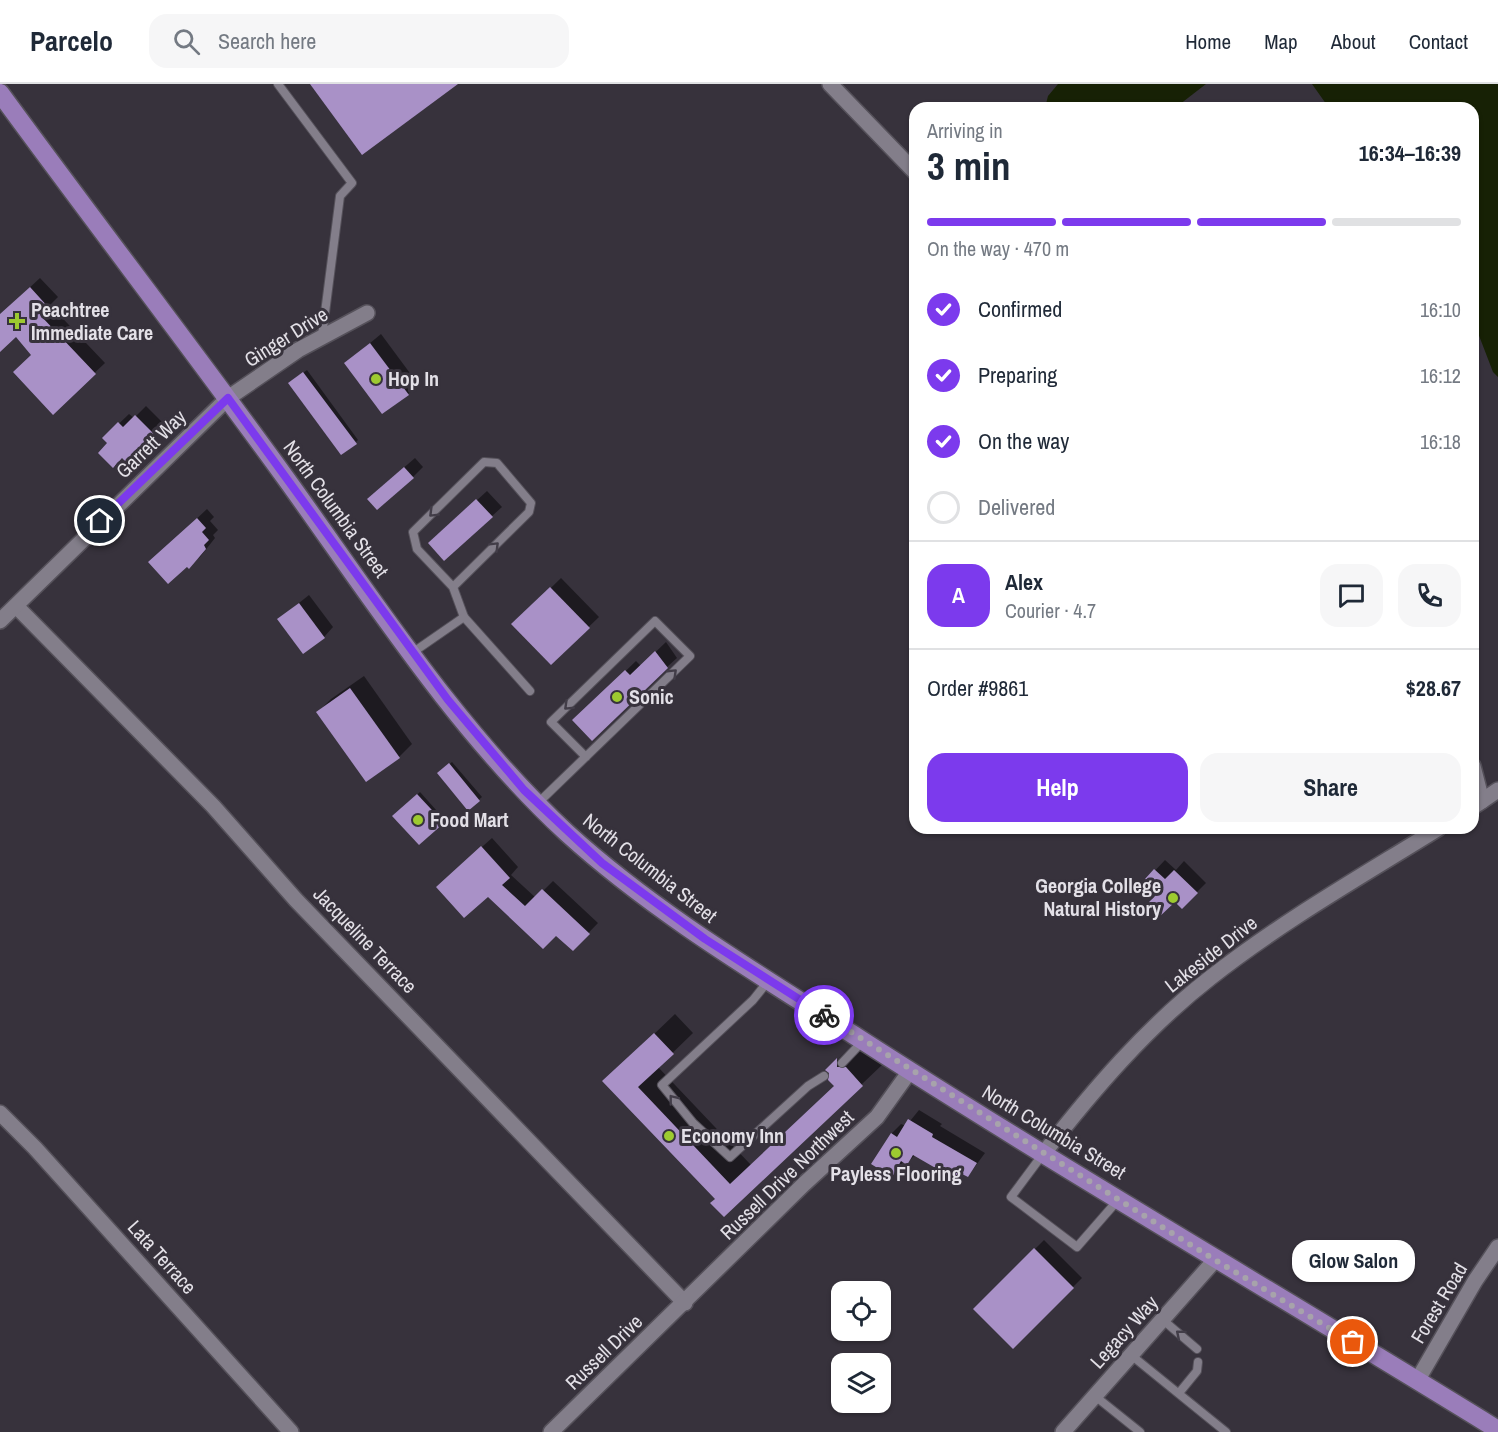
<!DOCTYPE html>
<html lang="en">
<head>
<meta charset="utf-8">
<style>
	:root { --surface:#fff; --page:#f6f6f7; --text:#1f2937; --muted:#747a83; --line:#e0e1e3; --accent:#7c3aed }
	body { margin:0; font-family:"Archivo Narrow",sans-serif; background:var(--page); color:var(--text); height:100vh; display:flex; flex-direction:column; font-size:22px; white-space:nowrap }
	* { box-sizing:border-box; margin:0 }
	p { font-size:20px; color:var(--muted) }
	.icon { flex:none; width:33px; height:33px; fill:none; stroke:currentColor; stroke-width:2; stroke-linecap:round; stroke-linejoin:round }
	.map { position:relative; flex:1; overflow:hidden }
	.side { position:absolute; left:909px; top:18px; width:570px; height:732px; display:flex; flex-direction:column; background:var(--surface); border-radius:18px; box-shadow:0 2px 4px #0004 }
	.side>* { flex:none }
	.buttons { position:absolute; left:831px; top:1197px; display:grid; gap:12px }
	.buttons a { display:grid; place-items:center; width:60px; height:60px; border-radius:12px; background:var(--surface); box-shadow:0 2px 4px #0004; font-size:30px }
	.pin { position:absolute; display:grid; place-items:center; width:51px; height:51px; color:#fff; margin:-26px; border:3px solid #fff; border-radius:50%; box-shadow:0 2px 6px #0007 }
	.courier { position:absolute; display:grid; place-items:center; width:60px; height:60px; margin:-30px; border:4px solid #7c3aed; border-radius:50%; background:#fff; color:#222; box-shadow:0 2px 8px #0007 }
	.bubble { position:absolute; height:42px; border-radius:18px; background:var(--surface); box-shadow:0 2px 4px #0004; font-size:20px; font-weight:700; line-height:42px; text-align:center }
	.head em { font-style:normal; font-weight:700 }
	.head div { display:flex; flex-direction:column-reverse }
	.head { display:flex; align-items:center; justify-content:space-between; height:102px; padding:0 18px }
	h1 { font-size:39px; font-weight:700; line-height:45px }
	.bar { display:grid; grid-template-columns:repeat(4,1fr); gap:9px 6px; align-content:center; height:72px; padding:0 18px }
	.bar i { height:8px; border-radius:4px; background:var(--line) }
	.bar .active { background:var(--accent) }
	.bar p { grid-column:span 4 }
	.line { display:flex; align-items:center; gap:15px; padding:0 18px; border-top:2px solid var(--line) }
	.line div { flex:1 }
	.round { display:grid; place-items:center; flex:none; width:63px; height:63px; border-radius:18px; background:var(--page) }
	ol { padding:0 18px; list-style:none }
	li { display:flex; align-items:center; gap:18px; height:66px }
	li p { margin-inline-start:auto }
	li .icon { padding:6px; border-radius:50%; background:var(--accent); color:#fff; stroke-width:4 }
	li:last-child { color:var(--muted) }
	li i { width:33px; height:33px; border:3px solid var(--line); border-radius:50% }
	.button { display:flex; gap:12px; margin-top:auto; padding:12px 18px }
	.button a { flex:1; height:69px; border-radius:18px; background:var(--accent); color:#fff; font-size:24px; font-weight:700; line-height:69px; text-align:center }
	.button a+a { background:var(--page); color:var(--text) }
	header { display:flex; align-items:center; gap:36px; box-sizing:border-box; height:84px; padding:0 30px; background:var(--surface); border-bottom:2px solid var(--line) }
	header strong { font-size:28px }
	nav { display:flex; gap:33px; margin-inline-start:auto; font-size:21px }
	.search { width:420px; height:54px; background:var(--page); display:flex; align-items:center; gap:15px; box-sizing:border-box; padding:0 21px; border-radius:18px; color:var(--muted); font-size:22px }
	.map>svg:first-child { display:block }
	.water { fill:#172105 }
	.shadow { fill:#0007 }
	.building { fill:#a991c7 }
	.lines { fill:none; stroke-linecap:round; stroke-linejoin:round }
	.service-casing { stroke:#55515a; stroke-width:10 }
	.minor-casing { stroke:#55515a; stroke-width:18 }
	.primary-casing { stroke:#55515a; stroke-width:21 }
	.service { stroke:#837e8a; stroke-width:8 }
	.minor { stroke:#837e8a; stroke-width:15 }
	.primary { stroke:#9a7dba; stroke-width:18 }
	.oneway { stroke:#423d48 }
	.done { stroke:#a7a3ab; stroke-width:6; stroke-dasharray:0 10.8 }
	.route { stroke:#7c3aed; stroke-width:8 }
	.poi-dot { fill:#9dca30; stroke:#37323c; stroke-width:2 }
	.labels { text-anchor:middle; stroke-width:6; stroke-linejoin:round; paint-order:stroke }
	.poi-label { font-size:20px; font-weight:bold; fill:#e3e0e7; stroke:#37323c; text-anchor:start }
	.street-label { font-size:20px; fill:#e3e0e7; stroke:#37323c }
</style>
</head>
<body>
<header>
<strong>Parcelo</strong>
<div class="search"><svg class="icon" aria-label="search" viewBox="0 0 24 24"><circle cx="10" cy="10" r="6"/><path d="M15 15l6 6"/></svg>Search here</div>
<nav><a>Home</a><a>Map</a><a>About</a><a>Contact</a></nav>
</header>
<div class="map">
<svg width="1498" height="1348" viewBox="0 0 1498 1348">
	<rect width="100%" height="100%" fill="#37323c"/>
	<g class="water">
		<path d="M1058,0H1206L1175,24H1045L1048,12Z"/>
		<path d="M1312,0H1498V293L1493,288L1473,236V24H1329Z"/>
	</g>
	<g class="shadow">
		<path d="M40,194L58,213L50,221L105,279L53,328L33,270L16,251L0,265V231Z"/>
		<path d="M381,250L418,300L408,310L346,279Z"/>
		<path d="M307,286L358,356L356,358L292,297Z"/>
		<path d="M146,322L163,339L149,352L152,355L128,378L104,354L129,330L134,334Z"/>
		<path d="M415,374L423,383L413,393L379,405Z"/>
		<path d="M487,407L502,423L492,432L440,450Z"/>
		<path d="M207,425L214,433L210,437L218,446L213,451L215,454L200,473L168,498L160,469Z"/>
		<path d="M561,494L599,533L551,579L514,540Z"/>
		<path d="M309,511L333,543L324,553L279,535Z"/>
		<path d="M666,558L677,574L667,583L575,636L636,577L641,582Z"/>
		<path d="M364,592L412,660L399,673L318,628L331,615Z"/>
		<path d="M452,678L482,713L468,725L439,689Z"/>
		<path d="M420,708L445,736L419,759L394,732Z"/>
		<path d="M492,754L518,783L511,791L536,814L553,797L598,839L573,865L556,850L488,811L448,793Z"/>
		<path d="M1165,776L1176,786L1184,777L1206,799L1182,823L1147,795Z"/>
		<path d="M675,930L693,949L658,983L751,1081L836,1002L831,989L827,986L857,957L882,981L724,1131L717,1115L605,997Z"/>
		<path d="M919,1026L942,1040L940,1042L985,1069L968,1092L964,1089L958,1095L915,1071L907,1079L904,1077L891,1091L873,1079L892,1049L901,1040L906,1042Z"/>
		<path d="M1044,1156L1082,1194L1013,1263L975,1225Z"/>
	</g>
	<g class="building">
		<path d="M310,0H458L362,71Z"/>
		<path d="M30,203L49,224L41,232L96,290L53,331L13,288L31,271L16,253L0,268V230Z"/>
		<path d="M370,259L409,311L382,330L344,279Z"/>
		<path d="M303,288L357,360L341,371L288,299Z"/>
		<path d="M135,331L154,350L128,380L122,374L113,384L98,369L107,359L102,354L118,338L123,343Z"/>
		<path d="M404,383L414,394L377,426L367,415Z"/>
		<path d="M476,415L493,433L444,477L428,459Z"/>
		<path d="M197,434L206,444L202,448L209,456L204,461L206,465L189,485L187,483L168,500L148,478Z"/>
		<path d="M550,503L590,544L551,581L511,540Z"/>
		<path d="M299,519L325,554L303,570L277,535Z"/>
		<path d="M655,567L668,584L592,657L572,636L625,586L630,591Z"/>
		<path d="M350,604L400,674L366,698L316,628Z"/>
		<path d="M449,679L480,717L468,727L437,689Z"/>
		<path d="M417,710L444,739L419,761L392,732Z"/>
		<path d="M481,762L510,794L502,801L525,822L542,805L590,850L573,867L556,852L543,865L488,813L464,834L436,803Z"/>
		<path d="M1154,785L1165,795L1174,786L1198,809L1182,825L1175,818L1157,835L1144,823L1159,808L1145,795Z"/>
		<path d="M654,949L674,970L638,1003L730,1100L834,1002L828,996L829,989L825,986L837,974V983H846L863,1002L724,1133L710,1119L715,1115L602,997Z"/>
		<path d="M908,1035L933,1050L932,1053L977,1079L968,1093L962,1090L958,1097L913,1071L907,1081L901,1077L892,1093L871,1080L891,1049L897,1053Z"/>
		<path d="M1034,1164L1074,1204L1013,1265L973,1225Z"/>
	</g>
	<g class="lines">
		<g class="service-casing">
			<g id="service">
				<path d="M278,0L352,99L340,112L322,252"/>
				<path d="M453,503L529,428L531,419L497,379L484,378L413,448L417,465L453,503L464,533"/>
				<path d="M412,569L464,533L530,607"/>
				<path d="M538,719L690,572L655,537L551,638L586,673"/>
				<path d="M769,896L753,916L662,1001L693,1039L730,1073L808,1002L824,992"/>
				<path d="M842,979L862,958"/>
				<path d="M1043,1070L1011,1113L1077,1163L1118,1116"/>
				<path d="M1163,1236L1197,1265"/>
				<path d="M1131,1271L1226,1348"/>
				<path d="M1179,1309L1197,1287L1198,1278"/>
				<path d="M1095,1312L1140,1348"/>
			</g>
		</g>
		<g class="minor-casing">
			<g id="minor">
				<path d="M830,0L915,88"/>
				<path d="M16,522L213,722L296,816L685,1219"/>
				<path d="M0,537L228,314L298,266L367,229"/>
				<path d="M1473,682L1482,717"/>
				<path d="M1473,723L1498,706"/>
				<path d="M0,1029L35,1064L291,1348"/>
				<path d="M1044,1069C1093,1006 1146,944 1210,894C1281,838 1362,792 1439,744"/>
				<path d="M1417,1297L1475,1197L1498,1163"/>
				<path d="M551,1348L804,1100L877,1033L910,987"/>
				<path d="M1063,1348L1215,1176"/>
			</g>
		</g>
		<g class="primary-casing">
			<path id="primary" d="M0,9C95,139 193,266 287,396C374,517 457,647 567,749C655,829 760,891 860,955C1070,1090 1286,1215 1498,1346"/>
		</g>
		<use href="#service" class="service"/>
		<use href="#minor" class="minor"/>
		<use href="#primary" class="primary"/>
	</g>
	<defs><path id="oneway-chevron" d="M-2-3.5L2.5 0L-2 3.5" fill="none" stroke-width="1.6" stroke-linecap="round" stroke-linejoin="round" transform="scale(1.5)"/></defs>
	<g class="oneway">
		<use href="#oneway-chevron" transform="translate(433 429) rotate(135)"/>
		<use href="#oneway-chevron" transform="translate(495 462) rotate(-45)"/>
		<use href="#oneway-chevron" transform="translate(673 589) rotate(-44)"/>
		<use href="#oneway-chevron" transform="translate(568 622) rotate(136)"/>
		<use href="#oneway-chevron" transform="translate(673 1015) rotate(-128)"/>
		<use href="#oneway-chevron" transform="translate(1180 1250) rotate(-140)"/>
	</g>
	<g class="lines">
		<path class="done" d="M824,931L1215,1176L1353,1258"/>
		<path class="route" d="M100,437L228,314L448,616L524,706L602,779L705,855L824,931"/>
	</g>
	<g class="poi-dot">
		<path d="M14 228h6v6h6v6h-6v6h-6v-6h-6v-6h6z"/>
		<circle cx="376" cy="295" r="6"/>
		<circle cx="617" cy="613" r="6"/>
		<circle cx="418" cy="736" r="6"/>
		<circle cx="1173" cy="814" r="6"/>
		<circle cx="669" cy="1052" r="6"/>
		<circle cx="896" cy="1069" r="6"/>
	</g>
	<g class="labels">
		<g class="poi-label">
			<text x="31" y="233">Peachtree<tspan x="31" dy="23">Immediate Care</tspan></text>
			<text x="388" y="302">Hop In</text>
			<text x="629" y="620">Sonic</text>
			<text x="430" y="743">Food Mart</text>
			<text x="1161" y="809" text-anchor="end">Georgia College<tspan x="1161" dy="23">Natural History</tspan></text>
			<text x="681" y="1059">Economy Inn</text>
			<text x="896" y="1097" text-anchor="middle">Payless Flooring</text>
		</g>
		<g class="street-label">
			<text transform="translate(286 253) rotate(-32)" y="7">Ginger Drive</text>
			<text transform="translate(151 360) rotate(-44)" y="7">Garrett Way</text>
			<text transform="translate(336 425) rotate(54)" y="7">North Columbia Street</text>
			<text transform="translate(650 784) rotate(38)" y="7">North Columbia Street</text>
			<text transform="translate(365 856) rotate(46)" y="7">Jacqueline Terrace</text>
			<text transform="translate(1211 870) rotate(-38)" y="7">Lakeside Drive</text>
			<text transform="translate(1054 1048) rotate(31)" y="7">North Columbia Street</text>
			<text transform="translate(787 1091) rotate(-44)" y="7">Russell Drive Northwest</text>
			<text transform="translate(162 1173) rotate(48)" y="7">Lata Terrace</text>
			<text transform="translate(1439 1219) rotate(-59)" y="7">Forest Road</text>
			<text transform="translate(1124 1248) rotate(-48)" y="7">Legacy Way</text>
			<text transform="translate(604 1268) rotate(-44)" y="7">Russell Drive</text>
		</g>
	</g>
</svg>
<div class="buttons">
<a><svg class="icon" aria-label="locate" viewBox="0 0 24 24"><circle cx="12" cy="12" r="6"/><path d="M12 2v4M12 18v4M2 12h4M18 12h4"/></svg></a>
<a><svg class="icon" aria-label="layers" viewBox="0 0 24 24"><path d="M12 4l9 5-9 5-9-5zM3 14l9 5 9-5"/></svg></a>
</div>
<div class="pin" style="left:1353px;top:1258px;background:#ea580c"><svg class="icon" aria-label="bag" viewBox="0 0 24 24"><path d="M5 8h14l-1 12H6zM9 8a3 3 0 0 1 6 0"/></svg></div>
<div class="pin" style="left:100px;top:437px;background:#1f2937"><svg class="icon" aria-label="home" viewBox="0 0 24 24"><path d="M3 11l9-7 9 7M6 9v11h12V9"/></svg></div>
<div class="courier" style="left:824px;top:931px"><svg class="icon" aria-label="bike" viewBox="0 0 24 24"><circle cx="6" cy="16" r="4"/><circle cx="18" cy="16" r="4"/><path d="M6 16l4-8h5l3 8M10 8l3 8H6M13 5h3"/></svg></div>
<div class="bubble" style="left:1292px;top:1156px;width:123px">Glow Salon</div>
<section class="side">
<div class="head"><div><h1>3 min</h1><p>Arriving in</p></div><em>16:34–16:39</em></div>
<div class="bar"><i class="active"></i><i class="active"></i><i class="active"></i><i></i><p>On the way · 470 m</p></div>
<ol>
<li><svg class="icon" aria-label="check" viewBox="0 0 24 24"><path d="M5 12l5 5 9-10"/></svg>Confirmed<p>16:10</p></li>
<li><svg class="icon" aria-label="check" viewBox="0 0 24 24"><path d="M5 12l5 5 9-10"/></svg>Preparing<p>16:12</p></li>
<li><svg class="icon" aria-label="check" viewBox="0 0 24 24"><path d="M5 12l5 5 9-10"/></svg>On the way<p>16:18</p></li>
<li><i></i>Delivered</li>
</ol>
<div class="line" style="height:108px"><b class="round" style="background:var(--accent);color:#fff">A</b><div><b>Alex</b><p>Courier · 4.7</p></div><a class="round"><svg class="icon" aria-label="chat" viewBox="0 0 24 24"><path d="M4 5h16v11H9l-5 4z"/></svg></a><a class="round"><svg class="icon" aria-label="phone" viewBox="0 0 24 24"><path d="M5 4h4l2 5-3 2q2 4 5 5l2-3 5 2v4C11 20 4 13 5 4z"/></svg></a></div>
<div class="line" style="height:78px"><div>Order #9861</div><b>$28.67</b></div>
<div class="button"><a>Help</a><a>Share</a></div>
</section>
</div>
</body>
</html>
